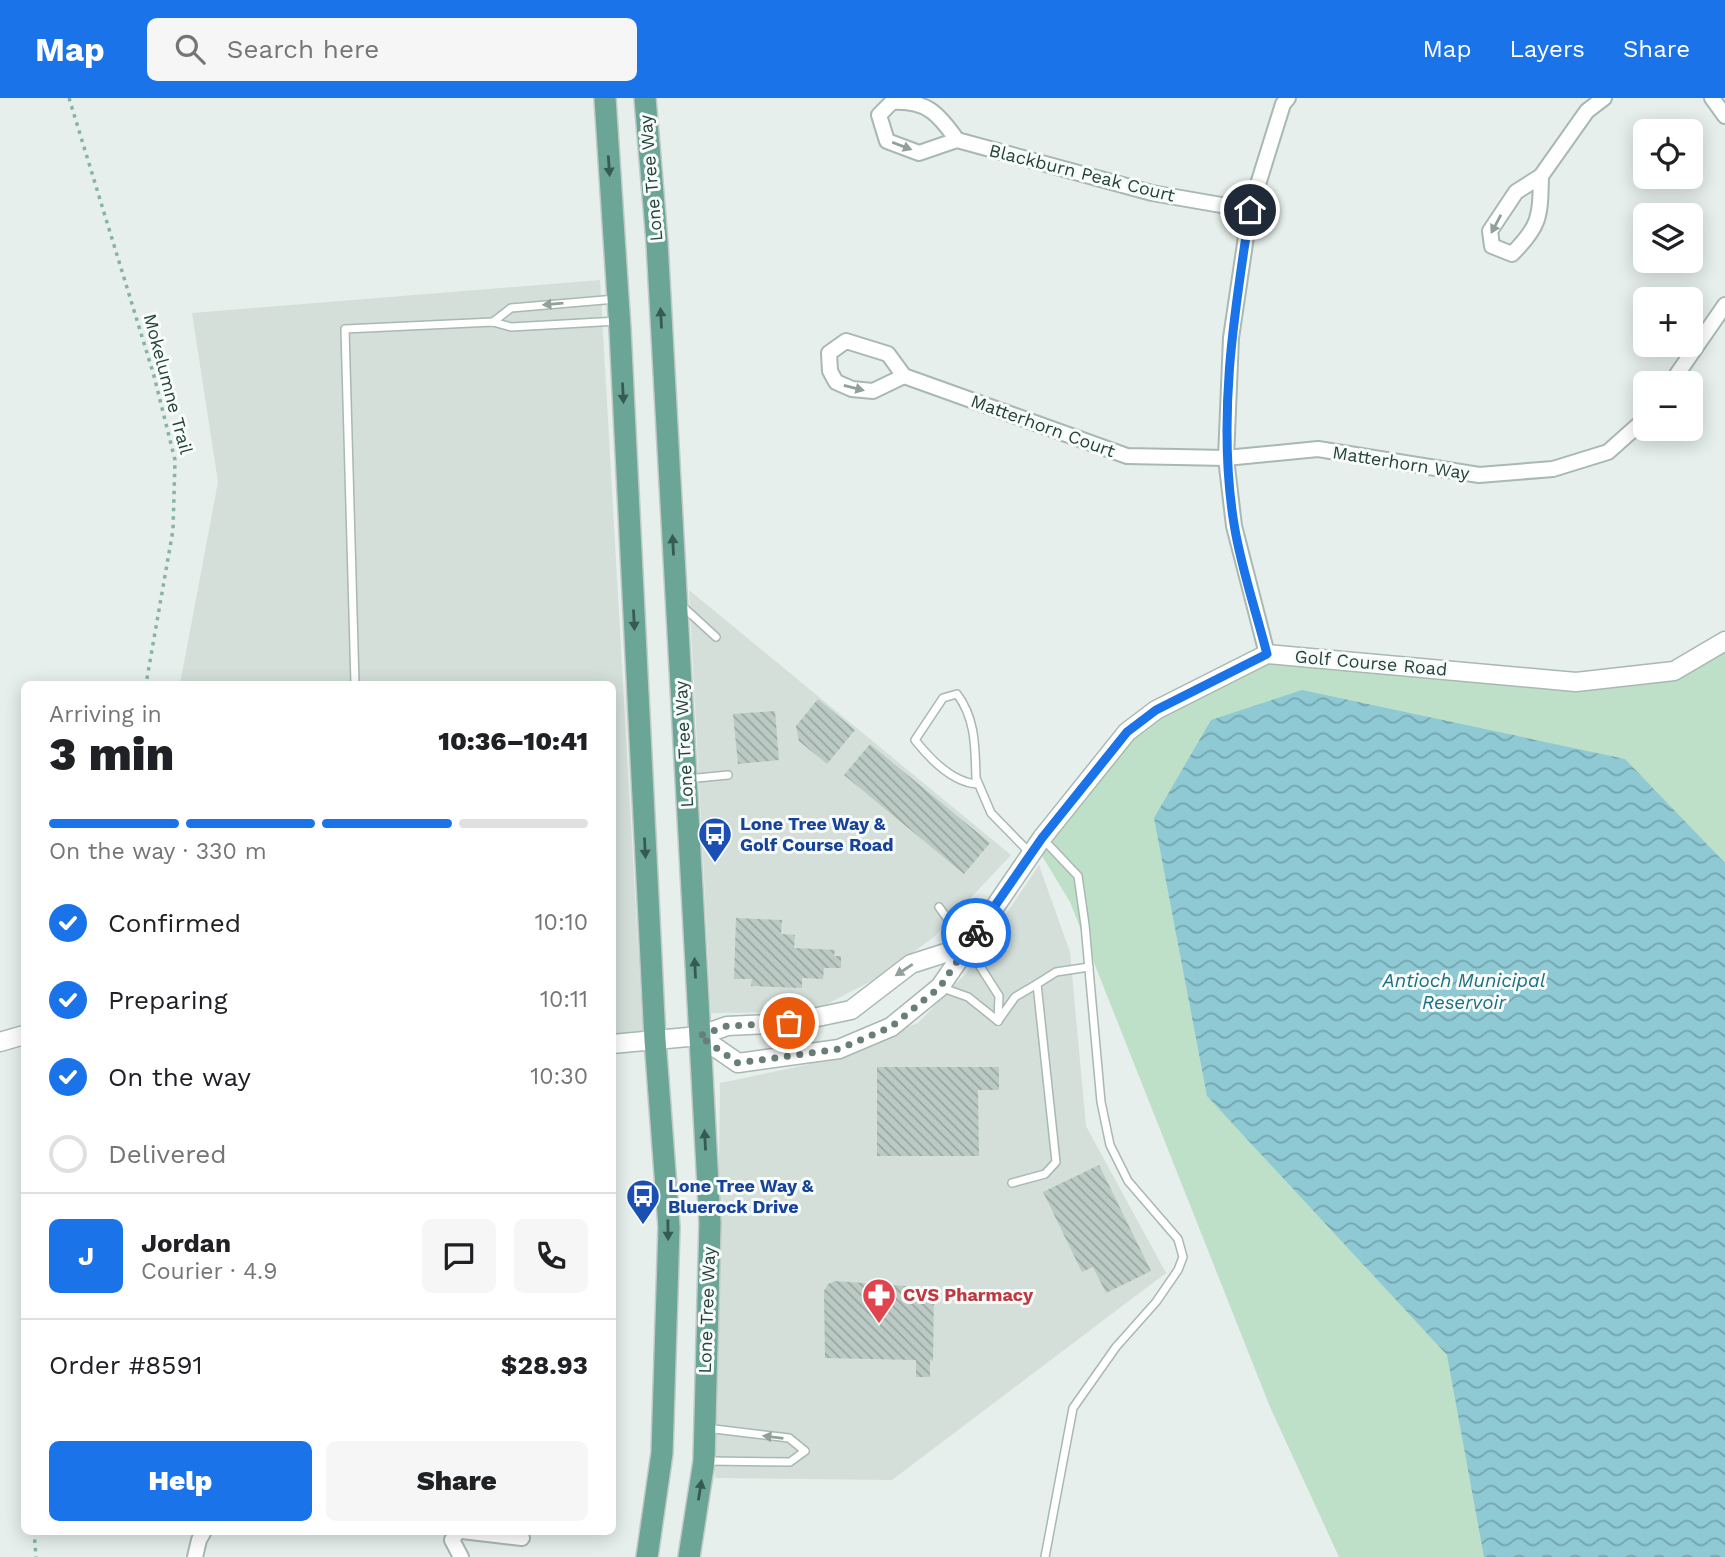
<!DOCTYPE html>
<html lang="en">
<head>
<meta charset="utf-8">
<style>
	:root { --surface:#fff; --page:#f6f6f6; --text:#202124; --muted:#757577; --line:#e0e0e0; --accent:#1a73e8 }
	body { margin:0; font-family:"Work Sans",sans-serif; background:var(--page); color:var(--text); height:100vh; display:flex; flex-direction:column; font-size:26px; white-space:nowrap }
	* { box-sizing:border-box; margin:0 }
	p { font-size:23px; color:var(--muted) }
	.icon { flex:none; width:38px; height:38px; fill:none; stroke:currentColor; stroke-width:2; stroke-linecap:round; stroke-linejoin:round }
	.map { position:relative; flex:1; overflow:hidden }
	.side { position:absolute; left:21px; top:583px; width:595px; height:854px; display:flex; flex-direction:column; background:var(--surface); border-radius:10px; box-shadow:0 4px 18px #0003 }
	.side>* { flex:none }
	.fabs { position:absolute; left:1633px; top:21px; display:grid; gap:14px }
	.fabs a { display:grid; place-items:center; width:70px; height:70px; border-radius:10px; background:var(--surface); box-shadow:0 4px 18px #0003; font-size:35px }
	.pin { position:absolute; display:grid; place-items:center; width:60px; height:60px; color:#fff; margin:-30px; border:4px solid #fff; border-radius:50%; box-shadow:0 2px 7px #0007 }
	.courier { position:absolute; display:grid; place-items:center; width:70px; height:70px; margin:-35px; border:5px solid #1a73e8; border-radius:50%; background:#fff; color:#222; box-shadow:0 2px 9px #0007 }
	.summary em { font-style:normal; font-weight:800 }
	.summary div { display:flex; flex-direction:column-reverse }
	.summary { display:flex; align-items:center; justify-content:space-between; height:119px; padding:0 28px }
	h1 { font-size:46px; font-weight:800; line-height:52px }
	.bar { display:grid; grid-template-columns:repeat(4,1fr); gap:10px 7px; align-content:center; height:84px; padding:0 28px }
	.bar i { height:9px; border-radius:5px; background:var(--line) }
	.bar .selected { background:var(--accent) }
	.bar p { grid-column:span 4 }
	.line { display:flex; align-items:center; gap:18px; padding:0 28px; border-top:2px solid var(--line) }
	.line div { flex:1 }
	.round { display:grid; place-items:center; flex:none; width:74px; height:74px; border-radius:10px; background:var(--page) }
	ol { padding:0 28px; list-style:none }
	li { display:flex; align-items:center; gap:21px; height:77px }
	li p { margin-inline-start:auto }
	li .icon { padding:7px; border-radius:50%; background:var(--accent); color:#fff; stroke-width:4 }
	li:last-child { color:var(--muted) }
	li i { width:38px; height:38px; border:4px solid var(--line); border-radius:50% }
	.action { display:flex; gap:14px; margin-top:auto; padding:14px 28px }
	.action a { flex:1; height:80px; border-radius:10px; background:var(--accent); color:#fff; font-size:28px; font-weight:800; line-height:80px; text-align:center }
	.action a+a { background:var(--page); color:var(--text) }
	header { display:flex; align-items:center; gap:42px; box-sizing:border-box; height:98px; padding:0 35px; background:var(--accent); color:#fff }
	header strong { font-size:33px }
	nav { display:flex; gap:38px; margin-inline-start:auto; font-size:24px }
	.search { width:490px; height:63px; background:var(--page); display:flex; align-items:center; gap:18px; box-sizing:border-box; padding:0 24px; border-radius:10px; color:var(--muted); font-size:26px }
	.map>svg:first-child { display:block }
	.built { fill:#d4dfda }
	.grass { fill:#bfe0c8 }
	.water { fill:url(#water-waves) }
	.building { fill:url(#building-back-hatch) }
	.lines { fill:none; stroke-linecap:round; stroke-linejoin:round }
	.service-casing { stroke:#a8b8b2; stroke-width:10 }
	.minor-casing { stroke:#a8b8b2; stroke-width:18 }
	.tertiary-casing { stroke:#a8b8b2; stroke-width:21 }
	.primary-casing { stroke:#c2cac8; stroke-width:24 }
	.path { stroke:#86b3a5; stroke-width:3.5; stroke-dasharray:3.5 5; stroke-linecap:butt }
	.service { stroke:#fff; stroke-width:7 }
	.minor { stroke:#fff; stroke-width:14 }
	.tertiary { stroke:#fff; stroke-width:18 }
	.primary { stroke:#6aa596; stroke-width:21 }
	.oneway { fill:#92a09c }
	.oneway2 { fill:#365b51 }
	.done { stroke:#687f78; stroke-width:7; stroke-dasharray:0 12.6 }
	.route { stroke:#1a73e8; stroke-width:9 }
	.labels { text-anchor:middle; stroke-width:6; stroke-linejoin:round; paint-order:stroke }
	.street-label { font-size:18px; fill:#24423a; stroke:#f7fbf9 }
	.transit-label { font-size:18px; font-weight:bold; fill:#164399; stroke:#f7fbf9; text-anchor:start }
	.health-label { font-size:18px; font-weight:bold; fill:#be3a42; stroke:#f7fbf9; text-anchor:start }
	.water-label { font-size:19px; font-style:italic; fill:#1c6f80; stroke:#f7fbf9 }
</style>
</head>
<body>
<header>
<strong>Map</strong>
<div class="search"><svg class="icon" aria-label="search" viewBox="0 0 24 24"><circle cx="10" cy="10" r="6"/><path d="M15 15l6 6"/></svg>Search here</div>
<nav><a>Map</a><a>Layers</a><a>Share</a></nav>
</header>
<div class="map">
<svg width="1725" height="1459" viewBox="0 0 1725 1459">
	<defs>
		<pattern id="water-waves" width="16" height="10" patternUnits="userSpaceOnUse" patternTransform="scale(1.75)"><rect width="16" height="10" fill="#8ec9d4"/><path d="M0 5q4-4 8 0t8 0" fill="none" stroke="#74a5ad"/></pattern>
		<pattern id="building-back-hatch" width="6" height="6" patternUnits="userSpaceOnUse" patternTransform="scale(1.75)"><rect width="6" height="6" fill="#bbcac4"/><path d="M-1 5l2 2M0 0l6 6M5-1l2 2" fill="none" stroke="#98a6a0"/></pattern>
	</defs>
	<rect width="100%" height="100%" fill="#e6efeb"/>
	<g class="built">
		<path d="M600,182L643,936L613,938L612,586H180L218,384L192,215Z"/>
		<path d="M689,492L1011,757L934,839L879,879L812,914L711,915Z"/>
		<path d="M1039,767L1070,854L1086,1028L1166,1175L892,1382L715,1380L720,985L806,967L918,925L967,874Z"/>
	</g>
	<path class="grass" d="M1725,543V1459H1339L1270,1309L1070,804L1036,748L1127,634L1267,556L1576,584L1674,573Z"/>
	<path class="water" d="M1302,592L1625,661L1725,765V1459H1484L1447,1257L1207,998L1154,720L1211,622Z"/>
	<g class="building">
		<path d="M818,601L855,632L827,666L799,643L796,628Z"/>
		<path d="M775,613L779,662L738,666L733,616Z"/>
		<path d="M870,646L990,745L964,776L844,677Z"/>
		<path d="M736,820L782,822L781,836L795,837L794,850L835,852L834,858H841V870H824L823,881L802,880V890L751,888L752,881H734Z"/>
		<path d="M877,969H999V992H978L979,1058H877Z"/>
		<path d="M1099,1067L1151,1173L1106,1195L1093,1169L1082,1174L1043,1094Z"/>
		<path d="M835,1183L934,1190L933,1263L930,1262V1279H916V1262L825,1260L824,1193L828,1186Z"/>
	</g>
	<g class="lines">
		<g class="service-casing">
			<g id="service">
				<path d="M493,224L511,210L616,201"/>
				<path d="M680,506L716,539"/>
				<path d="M355,586L345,231L493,224L511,229L618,223"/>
				<path d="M687,681L728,677"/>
				<path d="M978,686C953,685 930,661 915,642L943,600L957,596C976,621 975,650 976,680L991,715L1030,755"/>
				<path d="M1043,741L1078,778L1085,827L1101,1004L1110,1047L1128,1083L1178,1141L1183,1159L1178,1172L1156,1204L1116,1249L1073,1310L1045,1459"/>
				<path d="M939,809L967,848L999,898L998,923"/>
				<path d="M1037,886L1056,874L1089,869"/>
				<path d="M940,889L968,899L998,923"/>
				<path d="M998,923L1015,899L1037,886L1056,1064L1045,1076L1012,1085"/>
				<path d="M706,1330L789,1340L805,1353L790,1364L708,1363"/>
			</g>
		</g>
		<g class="minor-casing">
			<g id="minor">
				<path d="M1712,0L1725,18"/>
				<path d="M957,42C938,15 926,2 892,4L879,17L887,43L919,55L957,42L1152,95L1250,112"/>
				<path d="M1541,78C1540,118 1541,127 1512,156L1492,148L1490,133L1516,94L1541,78L1587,13L1604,0"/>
				<path d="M904,278L873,293L852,291L836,284L830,273L829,255L846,243L888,256L904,278L1127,358L1226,360L1318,351L1479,377L1553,371L1608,354L1645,321"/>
				<path d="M1671,285L1725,207"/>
				<path d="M1267,556L1234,428L1226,360L1231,240L1250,112L1283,6L1288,0"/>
				<path d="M458,1433L452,1442L461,1459"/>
				<path d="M462,1433L522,1440"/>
				<path d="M195,1459L199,1442L204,1433"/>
			</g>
		</g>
		<g class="tertiary-casing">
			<g id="tertiary">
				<path d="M699,938L738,965L839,951L891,929L940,889L1042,740L1127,634L1156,612L1267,556L1576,584L1674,573L1725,543"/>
				<path d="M0,944L24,937"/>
				<path d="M612,946L699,938L727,928L789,925L851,912L911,866L967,848"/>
			</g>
		</g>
		<g class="primary-casing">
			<g id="primary">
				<path d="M605,0L620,231L655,942L669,1129L662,1355L647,1459"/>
				<path d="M645,0L657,144L710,1125L704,1363L689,1459"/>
			</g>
		</g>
		<g class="path">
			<path d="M69,0L154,278L175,362L173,432L146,586"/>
			<path d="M34,1433L36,1459"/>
		</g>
		<use href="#service" class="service"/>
		<use href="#minor" class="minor"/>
		<use href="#tertiary" class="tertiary"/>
		<use href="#primary" class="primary"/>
	</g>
	<defs><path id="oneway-solid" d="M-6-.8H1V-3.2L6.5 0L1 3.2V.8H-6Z" transform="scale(1.75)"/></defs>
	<g class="oneway">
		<use href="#oneway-solid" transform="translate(902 48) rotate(21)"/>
		<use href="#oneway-solid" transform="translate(1496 126) rotate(118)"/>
		<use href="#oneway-solid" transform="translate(553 206) rotate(175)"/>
		<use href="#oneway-solid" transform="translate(854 290) rotate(14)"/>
		<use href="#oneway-solid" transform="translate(904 872) rotate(146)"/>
		<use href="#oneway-solid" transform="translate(773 1339) rotate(-173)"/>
	</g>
	<g class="oneway2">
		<use href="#oneway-solid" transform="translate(609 68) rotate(86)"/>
		<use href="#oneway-solid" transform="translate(661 220) rotate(-93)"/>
		<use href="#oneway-solid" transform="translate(623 295) rotate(87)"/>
		<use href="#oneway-solid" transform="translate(673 447) rotate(-93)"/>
		<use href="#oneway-solid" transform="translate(634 522) rotate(87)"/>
		<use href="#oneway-solid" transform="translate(645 750) rotate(87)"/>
		<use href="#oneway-solid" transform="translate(695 870) rotate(-93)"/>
		<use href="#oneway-solid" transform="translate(705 1042) rotate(-93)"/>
		<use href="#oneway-solid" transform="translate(668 1132) rotate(89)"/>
		<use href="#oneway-solid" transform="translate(700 1392) rotate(-81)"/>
	</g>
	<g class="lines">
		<path class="done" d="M789,925L727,928L699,938L738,965L839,951L891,929L940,889L976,835"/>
		<path class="route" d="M976,835L1042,740L1127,634L1156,612L1267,556C1256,513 1241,470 1234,426C1217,321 1234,215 1250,112"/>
	</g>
	<defs>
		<g id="bus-pin" transform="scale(1.75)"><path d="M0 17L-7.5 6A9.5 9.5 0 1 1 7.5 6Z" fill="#1a4fb4" stroke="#f7fbf9"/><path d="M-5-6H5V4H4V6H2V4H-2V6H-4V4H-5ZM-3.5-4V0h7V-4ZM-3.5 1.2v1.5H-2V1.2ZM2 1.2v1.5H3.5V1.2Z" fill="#fff"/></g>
		<g id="pharmacy-pin" transform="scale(1.75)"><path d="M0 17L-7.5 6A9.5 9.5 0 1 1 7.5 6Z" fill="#e0444e" stroke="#f7fbf9"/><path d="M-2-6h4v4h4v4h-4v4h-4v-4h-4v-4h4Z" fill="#fff"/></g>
	</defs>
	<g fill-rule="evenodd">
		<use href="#bus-pin" x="715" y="736"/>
		<use href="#bus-pin" x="643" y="1098"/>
		<use href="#pharmacy-pin" x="879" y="1197"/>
	</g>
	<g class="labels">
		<g class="street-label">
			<text transform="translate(1082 75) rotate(14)" y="6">Blackburn Peak Court</text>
			<text transform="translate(651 80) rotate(-95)" y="6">Lone Tree Way</text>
			<text transform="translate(168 286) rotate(75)" y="6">Mokelumne Trail</text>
			<text transform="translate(1043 328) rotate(20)" y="6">Matterhorn Court</text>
			<text transform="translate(1401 365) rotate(9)" y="6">Matterhorn Way</text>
			<text transform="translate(1371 565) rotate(5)" y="6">Golf Course Road</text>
			<text transform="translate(684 646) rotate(-93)" y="6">Lone Tree Way</text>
			<text transform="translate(707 1212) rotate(-88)" y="6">Lone Tree Way</text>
		</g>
		<g class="transit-label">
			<text x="740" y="732">Lone Tree Way &amp;<tspan x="740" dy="21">Golf Course Road</tspan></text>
			<text x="668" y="1094">Lone Tree Way &amp;<tspan x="668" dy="21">Bluerock Drive</tspan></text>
		</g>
		<g class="health-label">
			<text x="903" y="1203">CVS Pharmacy</text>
		</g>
		<g class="water-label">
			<text x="1464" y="889">Antioch Municipal<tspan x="1464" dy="22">Reservoir</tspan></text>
		</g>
	</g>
</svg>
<div class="fabs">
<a><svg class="icon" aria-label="locate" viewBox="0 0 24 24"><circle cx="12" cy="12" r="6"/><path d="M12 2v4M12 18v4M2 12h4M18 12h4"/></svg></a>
<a><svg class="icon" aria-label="layers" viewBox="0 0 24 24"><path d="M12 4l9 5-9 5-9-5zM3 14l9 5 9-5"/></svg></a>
<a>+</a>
<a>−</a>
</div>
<div class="pin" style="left:789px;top:925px;background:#ea580c"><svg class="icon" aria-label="bag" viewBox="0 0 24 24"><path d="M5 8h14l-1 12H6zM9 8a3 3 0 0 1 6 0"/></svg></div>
<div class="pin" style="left:1250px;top:112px;background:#1f2937"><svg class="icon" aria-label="home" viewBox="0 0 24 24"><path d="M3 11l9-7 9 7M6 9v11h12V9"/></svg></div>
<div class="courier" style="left:976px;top:835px"><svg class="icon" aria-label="bike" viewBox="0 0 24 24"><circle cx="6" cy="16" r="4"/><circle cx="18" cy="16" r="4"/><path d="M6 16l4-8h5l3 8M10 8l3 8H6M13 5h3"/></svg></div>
<section class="side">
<div class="summary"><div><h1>3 min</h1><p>Arriving in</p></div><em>10:36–10:41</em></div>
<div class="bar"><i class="selected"></i><i class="selected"></i><i class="selected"></i><i></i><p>On the way · 330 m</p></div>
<ol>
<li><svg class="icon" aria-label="check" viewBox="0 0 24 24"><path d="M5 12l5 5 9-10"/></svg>Confirmed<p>10:10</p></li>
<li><svg class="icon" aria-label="check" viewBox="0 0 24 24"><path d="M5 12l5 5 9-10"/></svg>Preparing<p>10:11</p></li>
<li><svg class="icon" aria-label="check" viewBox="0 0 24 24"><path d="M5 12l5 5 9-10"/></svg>On the way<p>10:30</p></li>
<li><i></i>Delivered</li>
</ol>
<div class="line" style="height:126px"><b class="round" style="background:var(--accent);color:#fff">J</b><div><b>Jordan</b><p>Courier · 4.9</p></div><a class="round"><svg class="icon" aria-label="chat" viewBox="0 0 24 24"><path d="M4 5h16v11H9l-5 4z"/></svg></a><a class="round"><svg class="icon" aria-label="phone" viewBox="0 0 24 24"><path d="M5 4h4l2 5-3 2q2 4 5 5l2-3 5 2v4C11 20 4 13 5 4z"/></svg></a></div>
<div class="line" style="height:91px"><div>Order #8591</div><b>$28.93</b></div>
<div class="action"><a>Help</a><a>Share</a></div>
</section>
</div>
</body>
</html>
